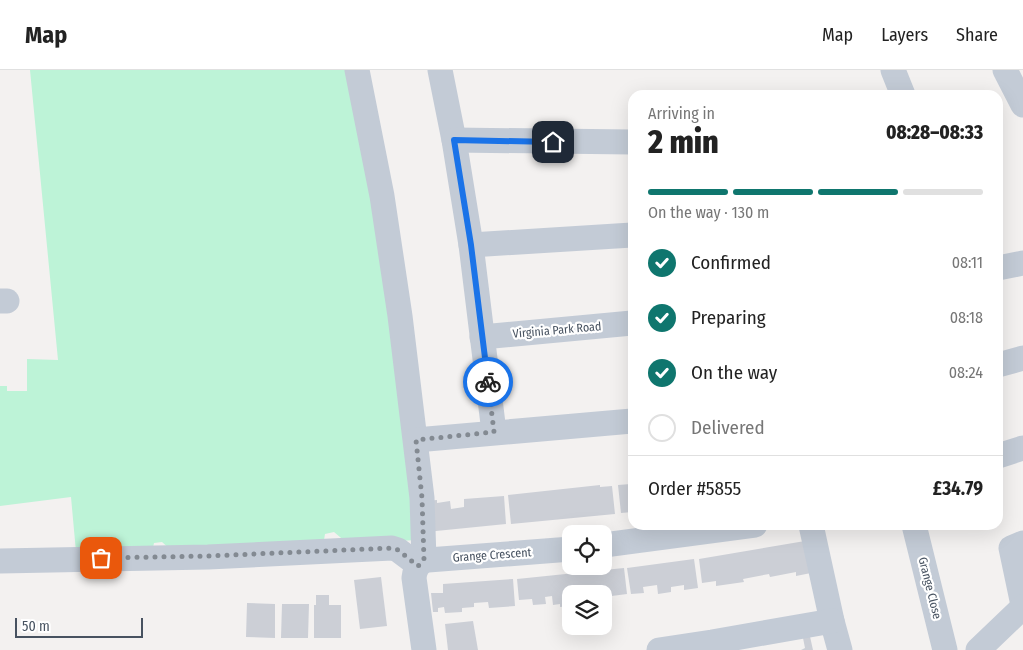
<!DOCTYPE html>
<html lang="en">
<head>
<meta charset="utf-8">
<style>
	:root { --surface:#fff; --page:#f2f2f2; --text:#222; --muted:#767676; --line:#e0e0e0; --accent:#0f766e }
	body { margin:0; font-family:"Fira Sans Condensed",sans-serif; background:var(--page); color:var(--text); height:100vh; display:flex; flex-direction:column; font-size:19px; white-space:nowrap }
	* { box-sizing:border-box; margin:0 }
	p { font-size:16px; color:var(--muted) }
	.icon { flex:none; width:28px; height:28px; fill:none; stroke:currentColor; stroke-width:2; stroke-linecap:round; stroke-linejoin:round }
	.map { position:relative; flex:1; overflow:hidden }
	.panel { position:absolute; left:628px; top:20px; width:375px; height:440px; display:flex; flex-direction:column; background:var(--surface); border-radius:15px; box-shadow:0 5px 20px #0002 }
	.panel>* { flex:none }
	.tools { position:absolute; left:562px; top:455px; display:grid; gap:10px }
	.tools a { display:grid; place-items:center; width:50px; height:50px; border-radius:10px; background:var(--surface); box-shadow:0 5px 20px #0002; font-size:25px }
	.scale { position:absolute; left:15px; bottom:12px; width:128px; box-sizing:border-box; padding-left:5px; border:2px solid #475260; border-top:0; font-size:14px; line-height:18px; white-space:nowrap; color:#475260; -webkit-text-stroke:4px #fff; paint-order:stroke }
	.pin { position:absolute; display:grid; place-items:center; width:42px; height:42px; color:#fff; margin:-21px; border-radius:10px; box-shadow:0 2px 8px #0006 }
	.courier { position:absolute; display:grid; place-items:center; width:50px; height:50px; margin:-25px; border:4px solid #1a73e8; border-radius:50%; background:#fff; color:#222; box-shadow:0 1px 6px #0007 }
	.summary em { font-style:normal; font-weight:800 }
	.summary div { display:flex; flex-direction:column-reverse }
	.summary { display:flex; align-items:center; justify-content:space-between; height:85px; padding:0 20px }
	h1 { font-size:32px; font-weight:800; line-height:38px }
	.bar { display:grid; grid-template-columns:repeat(4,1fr); gap:8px 5px; align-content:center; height:60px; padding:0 20px }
	.bar i { height:6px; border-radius:4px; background:var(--line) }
	.bar .on { background:var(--accent) }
	.bar p { grid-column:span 4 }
	.line { display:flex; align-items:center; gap:12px; padding:0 20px; border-top:1px solid var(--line) }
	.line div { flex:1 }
	ol { padding:0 20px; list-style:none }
	li { display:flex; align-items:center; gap:15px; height:55px }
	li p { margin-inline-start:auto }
	li .icon { padding:5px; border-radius:50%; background:var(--accent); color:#fff; stroke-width:4 }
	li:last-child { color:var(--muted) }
	li i { width:28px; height:28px; border:2px solid var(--line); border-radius:50% }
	header { display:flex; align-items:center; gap:30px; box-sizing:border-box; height:70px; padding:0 25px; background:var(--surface); border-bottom:1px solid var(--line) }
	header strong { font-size:24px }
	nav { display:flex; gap:28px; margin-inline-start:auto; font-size:18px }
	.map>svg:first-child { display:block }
	.green { fill:#bdf3d7 }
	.building { fill:#cccfd6 }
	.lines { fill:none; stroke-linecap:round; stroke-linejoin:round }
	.minor { stroke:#c3cbd6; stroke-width:25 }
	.done { stroke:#838a92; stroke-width:5; stroke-dasharray:0 9 }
	.route { stroke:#1a73e8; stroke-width:6 }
	.labels { text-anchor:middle; stroke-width:4.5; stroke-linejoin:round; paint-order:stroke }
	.street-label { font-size:12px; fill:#475260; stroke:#fff }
</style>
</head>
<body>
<header>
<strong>Map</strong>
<nav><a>Map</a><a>Layers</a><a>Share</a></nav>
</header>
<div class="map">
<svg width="1023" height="580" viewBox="0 0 1023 580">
	<rect width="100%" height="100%" fill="#f3f1f0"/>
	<path class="green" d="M30,0H347L373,126L419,470L347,473L334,462L325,464L323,476L173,482L162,472L154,473L152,482H76L71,427L0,436V316H7V321H27V289L58,290Z"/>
	<g class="building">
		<path d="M631,414H632V442L621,443L618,415Z"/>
		<path d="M600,415V417L612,416L615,444L511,454L508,425Z"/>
		<path d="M504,426L506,454L426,462L424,431L437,430V433L450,431L451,439L464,437V429Z"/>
		<path d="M805,471L811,503L796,506V502L770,507L769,504L743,509L744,512L716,516V511L702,513L699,489Z"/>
		<path d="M694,489L698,518L684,520V515L671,517V522L658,524L657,515L643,517L644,523L631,524L627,498Z"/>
		<path d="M624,498L627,524L604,527V524H571V536L560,537V534L553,535L552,526L545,527L546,534L533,535L532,529L519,530L517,509Z"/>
		<path d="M381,507L387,556L360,559L354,510Z"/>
		<path d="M513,509L515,536L489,538L488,532L474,533V537L462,538V542L445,543L444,537L438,538V542H433L431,523H443V514Z"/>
		<path d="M316,525H329V535H341V568H314V535H316Z"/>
		<path d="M247,533L275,534V568L246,567Z"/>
		<path d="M282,534H309L308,568H281Z"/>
		<path d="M473,551L478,580H448L445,554Z"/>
		<path d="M809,562L813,580H801L805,578L802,563Z"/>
	</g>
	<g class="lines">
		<g class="minor">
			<path d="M357,0L382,126L400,246L422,428L424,490"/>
			<path d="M440,0L454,70L471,175L494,362"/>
			<path d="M893,0L903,25"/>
			<path d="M1005,0L1023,35"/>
			<path d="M454,70L632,72"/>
			<path d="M471,175L632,165"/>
			<path d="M998,198L1023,193"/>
			<path d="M0,231H7"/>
			<path d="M482,267L632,253"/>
			<path d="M998,295L1023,288"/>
			<path d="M416,370L632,351"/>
			<path d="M998,386L1023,378"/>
			<path d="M811,455L832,551L840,580"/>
			<path d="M914,455L945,580"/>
			<path d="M1023,473L1011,478L1023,535"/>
			<path d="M604,475L755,455"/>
			<path d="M0,491L208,487L392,478L398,480L418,495"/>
			<path d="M424,580L414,508C415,499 418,492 428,490L571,479"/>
			<path d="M659,580L712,572L832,551"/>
			<path d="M978,580L1023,537"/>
		</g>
	</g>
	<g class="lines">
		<path class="done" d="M101,488L208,486L392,478L398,480L418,496L424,490L422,428L416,370L494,362L488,312"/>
		<path class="route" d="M488,312L471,175L454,70L553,72"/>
	</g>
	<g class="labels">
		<g class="street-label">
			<text transform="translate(557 260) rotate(-5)" y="4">Virginia Park Road</text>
			<text transform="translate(492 485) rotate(-4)" y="4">Grange Crescent</text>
			<text transform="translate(930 518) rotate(76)" y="4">Grange Close</text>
		</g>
	</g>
</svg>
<div class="tools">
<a><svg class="icon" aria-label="locate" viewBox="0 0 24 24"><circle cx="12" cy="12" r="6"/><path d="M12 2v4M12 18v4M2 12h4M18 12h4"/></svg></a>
<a><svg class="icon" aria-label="layers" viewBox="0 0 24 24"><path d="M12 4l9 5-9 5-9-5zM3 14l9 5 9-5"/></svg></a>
</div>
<div class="scale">50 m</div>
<div class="pin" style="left:101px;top:488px;background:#ea580c"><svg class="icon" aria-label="bag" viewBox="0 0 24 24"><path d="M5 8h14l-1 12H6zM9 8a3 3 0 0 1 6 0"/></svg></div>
<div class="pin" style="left:553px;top:72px;background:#1f2937"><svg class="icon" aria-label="home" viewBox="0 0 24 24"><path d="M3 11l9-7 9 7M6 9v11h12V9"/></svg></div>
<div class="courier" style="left:488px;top:312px"><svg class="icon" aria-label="bike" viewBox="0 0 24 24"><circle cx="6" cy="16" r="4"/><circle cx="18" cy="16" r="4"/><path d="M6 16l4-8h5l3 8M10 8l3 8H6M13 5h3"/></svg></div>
<section class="panel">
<div class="summary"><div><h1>2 min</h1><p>Arriving in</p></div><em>08:28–08:33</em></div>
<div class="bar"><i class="on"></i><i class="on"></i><i class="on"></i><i></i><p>On the way · 130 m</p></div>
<ol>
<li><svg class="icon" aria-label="check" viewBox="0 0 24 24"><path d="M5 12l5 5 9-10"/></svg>Confirmed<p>08:11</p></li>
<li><svg class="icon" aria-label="check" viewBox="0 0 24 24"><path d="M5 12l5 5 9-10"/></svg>Preparing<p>08:18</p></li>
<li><svg class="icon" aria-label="check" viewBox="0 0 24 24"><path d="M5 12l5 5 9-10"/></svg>On the way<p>08:24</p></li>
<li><i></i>Delivered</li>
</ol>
<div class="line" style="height:65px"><div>Order #5855</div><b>£34.79</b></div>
</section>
</div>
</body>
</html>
